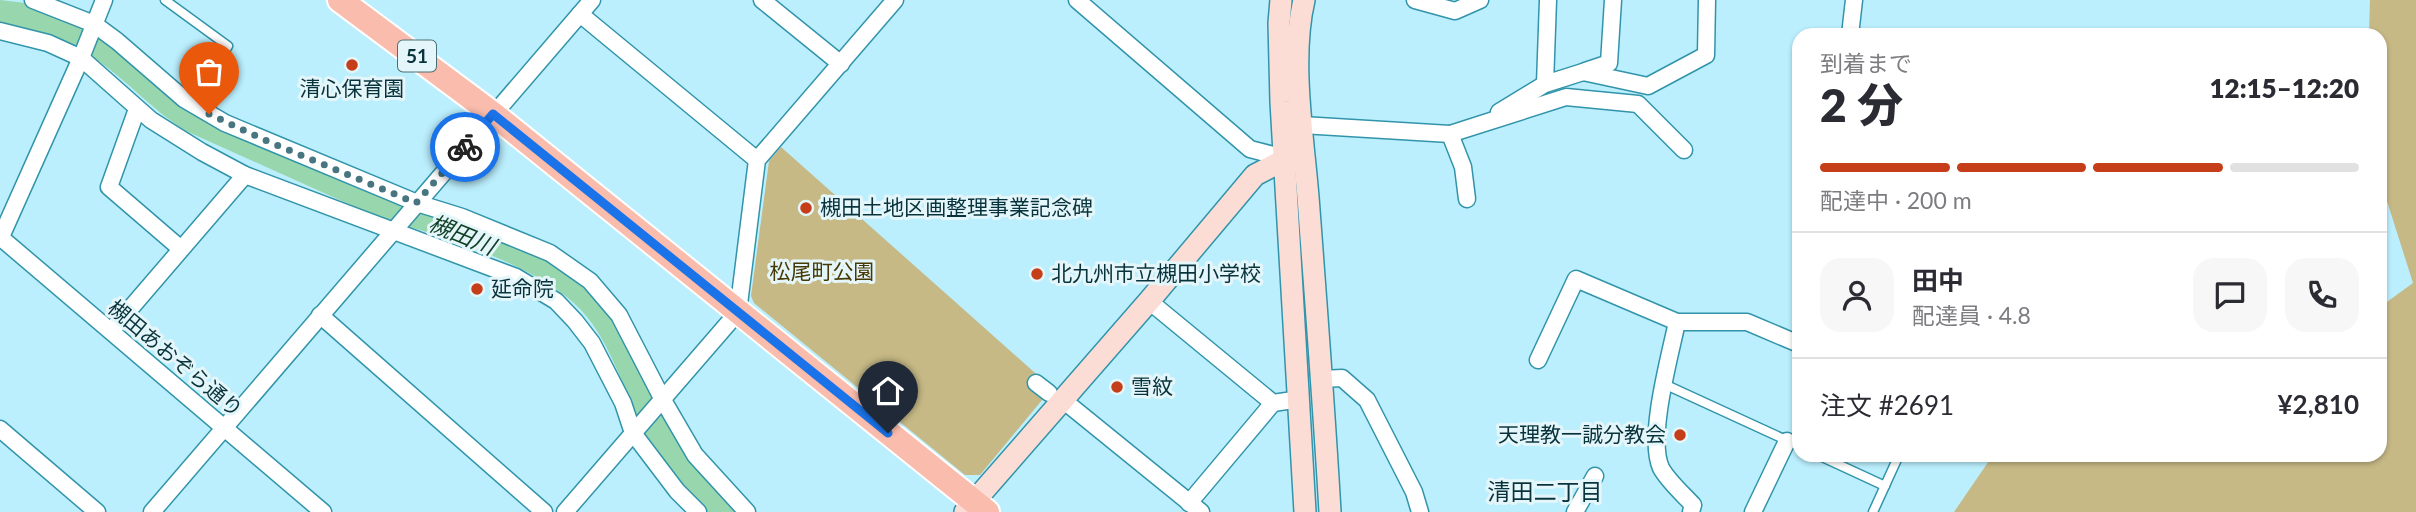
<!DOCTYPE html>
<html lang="ja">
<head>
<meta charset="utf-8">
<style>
	:root { --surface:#fff; --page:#f7f7f7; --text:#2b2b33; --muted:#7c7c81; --line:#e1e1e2; --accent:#c63d19 }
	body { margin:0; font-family:Lato,"Noto Sans JP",sans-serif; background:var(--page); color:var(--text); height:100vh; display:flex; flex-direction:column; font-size:26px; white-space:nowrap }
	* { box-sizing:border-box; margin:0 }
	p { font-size:23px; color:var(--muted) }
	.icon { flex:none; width:38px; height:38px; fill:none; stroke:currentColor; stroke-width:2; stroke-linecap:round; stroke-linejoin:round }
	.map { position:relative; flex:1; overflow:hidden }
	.details { position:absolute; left:1792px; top:28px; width:595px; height:434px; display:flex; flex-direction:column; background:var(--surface); border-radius:21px; box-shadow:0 2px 5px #0004 }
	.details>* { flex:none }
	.pin { position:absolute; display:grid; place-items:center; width:60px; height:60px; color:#fff; margin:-72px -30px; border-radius:50% 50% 50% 0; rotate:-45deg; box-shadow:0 0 7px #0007 }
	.pin .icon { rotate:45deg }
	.courier { position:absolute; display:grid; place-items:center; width:70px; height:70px; margin:-35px; border:5px solid #1a73e8; border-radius:50%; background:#fff; color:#222; box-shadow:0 2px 9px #0007 }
	.summary em { font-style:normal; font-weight:800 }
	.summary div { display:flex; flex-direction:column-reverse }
	.summary { display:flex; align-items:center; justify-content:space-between; height:119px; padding:0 28px }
	h1 { font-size:46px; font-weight:800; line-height:52px }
	.bar { display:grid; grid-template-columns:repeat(4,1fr); gap:10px 7px; align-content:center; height:84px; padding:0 28px }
	.bar i { height:9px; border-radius:5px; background:var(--line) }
	.bar .selected { background:var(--accent) }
	.bar p { grid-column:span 4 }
	.line { display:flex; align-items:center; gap:18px; padding:0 28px; border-top:2px solid var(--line) }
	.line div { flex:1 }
	.round { display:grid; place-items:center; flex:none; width:74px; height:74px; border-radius:21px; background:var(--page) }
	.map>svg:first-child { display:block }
	.green { fill:#c6b986 }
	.water { fill:#98d6ad }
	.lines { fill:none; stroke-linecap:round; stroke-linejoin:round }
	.lane-casing { stroke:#3194aa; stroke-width:11 }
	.street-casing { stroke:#3194aa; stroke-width:19 }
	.secondary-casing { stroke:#3194aa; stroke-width:24 }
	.primary-casing { stroke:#fff; stroke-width:28 }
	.lane { stroke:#fff; stroke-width:8 }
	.street { stroke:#fff; stroke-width:16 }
	.secondary { stroke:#fcddd6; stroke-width:21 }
	.primary { stroke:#f9bcad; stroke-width:24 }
	.done { stroke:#477580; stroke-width:7; stroke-dasharray:0 12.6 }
	.route { stroke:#1a73e8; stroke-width:9 }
	.poi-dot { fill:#c63d19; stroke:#e5f6fa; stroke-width:2.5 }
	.labels { text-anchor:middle; stroke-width:6; stroke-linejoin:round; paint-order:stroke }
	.shield { fill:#e5f6fa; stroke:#4a6e75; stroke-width:2 }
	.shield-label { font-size:19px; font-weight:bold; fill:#08333c }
	.poi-label { font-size:21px; fill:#08333c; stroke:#e5f6fa; text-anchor:start }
	.park-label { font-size:21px; fill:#463903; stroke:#e5f6fa }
	.street-label { font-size:21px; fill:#08333c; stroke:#e5f6fa }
	.water-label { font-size:23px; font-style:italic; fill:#0f3f25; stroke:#e5f6fa }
	.neighbourhood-label { font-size:23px; fill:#08333c; stroke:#e5f6fa }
</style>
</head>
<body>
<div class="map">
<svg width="2416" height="512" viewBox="0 0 2416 512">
	<rect width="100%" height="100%" fill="#bbeffd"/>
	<g class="green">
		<path d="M2370,0H2416V512H1954L1993,455H2380V307L2413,283L2380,179V35H2369Z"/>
		<path d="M781,147L1052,388L980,475H965L754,303L751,296L769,161Z"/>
	</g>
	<path class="water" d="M0,0L25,3L52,13L100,36L222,127L428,215L471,228L553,262L581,284L605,306L622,330L672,434L689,456L740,512H707C689,492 657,460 646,438C626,397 612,343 581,310C539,266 442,235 384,220L186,131C152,110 129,82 97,60C67,39 34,30 0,24Z"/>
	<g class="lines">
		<g class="lane-casing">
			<g id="lane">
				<path d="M165,0L228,46L194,105"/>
				<path d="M1664,384L1799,446"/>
				<path d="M1818,455L1885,486"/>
				<path d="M1873,512L1899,455"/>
			</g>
		</g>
		<g class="street-casing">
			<g id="street">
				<path d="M33,0L94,24L117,41L184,99L225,123L417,203L462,217L550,253L590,281L619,315L663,400L695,455L747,512"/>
				<path d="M762,0L841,64"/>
				<path d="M1077,0L1250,149L1285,158"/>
				<path d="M1415,0L1455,11L1480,0"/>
				<path d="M580,14L757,160"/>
				<path d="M0,31L48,43L81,58L151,120L202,152L245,175L516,277L556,301L575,321L592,343L623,403L633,433L677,491L698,512"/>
				<path d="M1850,35L1854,0"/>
				<path d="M1585,71L1609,63L1613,0"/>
				<path d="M1545,84L1548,0"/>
				<path d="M137,109L109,187L181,249"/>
				<path d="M1499,112L1545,84L1583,72L1648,86L1706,55L1707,0"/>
				<path d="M1302,125L1450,134L1566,97L1638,104L1684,150"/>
				<path d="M1450,134L1463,167L1467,199"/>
				<path d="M0,237L323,512"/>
				<path d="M0,239L81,58L104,0"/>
				<path d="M1149,301L1273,403L1300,399"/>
				<path d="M320,315L544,512"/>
				<path d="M1677,322C1670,356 1647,437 1661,468C1668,481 1683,494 1693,505L1691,512"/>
				<path d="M111,331L245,175"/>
				<path d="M1538,360L1576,279L1677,322H1747L1799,344"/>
				<path d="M1322,379L1342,378L1367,400L1414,492L1420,512"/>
				<path d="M1036,383L1049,393"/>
				<path d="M1063,400L1201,512"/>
				<path d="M0,429L97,512"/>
				<path d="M1189,503L1273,403"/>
				<path d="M152,512L592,0"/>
				<path d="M565,512L738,312L757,160L895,0"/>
				<path d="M1575,512L1595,476"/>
				<path d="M1753,512L1787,441"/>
			</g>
		</g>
		<g class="secondary-casing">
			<g id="secondary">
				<path d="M1281,0L1279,23L1281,102L1305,512"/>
				<path d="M1304,0C1290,59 1303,136 1308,197C1316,302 1324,407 1330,512"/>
				<path d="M965,512L1149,301L1255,175L1296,154"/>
			</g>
		</g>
		<g class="primary-casing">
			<path id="primary" d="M340,0L493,114L987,512"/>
		</g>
		<use href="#lane" class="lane"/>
		<use href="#street" class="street"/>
		<use href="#secondary" class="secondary"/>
		<use href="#primary" class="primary"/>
	</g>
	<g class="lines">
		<path class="done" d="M209,114L267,141L416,203L465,147"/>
		<path class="route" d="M465,147L493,114L888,433"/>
	</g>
	<g class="poi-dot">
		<circle cx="352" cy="65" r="7"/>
		<circle cx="806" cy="208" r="7"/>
		<circle cx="1037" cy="274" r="7"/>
		<circle cx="477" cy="289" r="7"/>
		<circle cx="1117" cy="387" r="7"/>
		<circle cx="1680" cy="435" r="7"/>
	</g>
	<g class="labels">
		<rect class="shield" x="398" y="40.5" width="38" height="31" rx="5"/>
		<g class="shield-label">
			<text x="417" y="63">51</text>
		</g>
		<g class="poi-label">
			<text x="352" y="96" text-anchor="middle">清心保育園</text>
			<text x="820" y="215">槻田土地区画整理事業記念碑</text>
			<text x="1051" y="281">北九州市立槻田小学校</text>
			<text x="491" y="296">延命院</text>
			<text x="1131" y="394">雪紋</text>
			<text x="1666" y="442" text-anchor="end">天理教一誠分教会</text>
		</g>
		<g class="park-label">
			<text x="822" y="279">松尾町公園</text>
		</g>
		<g class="street-label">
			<text transform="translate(175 359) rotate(40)" y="7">槻田あおぞら通り</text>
		</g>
		<g class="water-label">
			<text transform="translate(462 235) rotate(22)" y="8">槻田川</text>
		</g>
		<g class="neighbourhood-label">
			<text x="1545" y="500">清田二丁目</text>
		</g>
	</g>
</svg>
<div class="pin" style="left:209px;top:114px;background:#ea580c"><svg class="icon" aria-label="bag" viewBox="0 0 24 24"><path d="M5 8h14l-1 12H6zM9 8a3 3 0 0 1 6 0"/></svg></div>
<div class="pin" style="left:888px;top:433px;background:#1f2937"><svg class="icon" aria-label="home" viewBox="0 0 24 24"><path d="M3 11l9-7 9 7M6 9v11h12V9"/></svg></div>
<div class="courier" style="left:465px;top:147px"><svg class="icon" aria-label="bike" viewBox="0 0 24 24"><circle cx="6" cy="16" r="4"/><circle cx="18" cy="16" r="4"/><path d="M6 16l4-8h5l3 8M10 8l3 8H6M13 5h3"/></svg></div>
<section class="details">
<div class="summary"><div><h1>2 分</h1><p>到着まで</p></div><em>12:15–12:20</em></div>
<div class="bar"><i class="selected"></i><i class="selected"></i><i class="selected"></i><i></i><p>配達中 · 200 m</p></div>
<div class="line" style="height:126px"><a class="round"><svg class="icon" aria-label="person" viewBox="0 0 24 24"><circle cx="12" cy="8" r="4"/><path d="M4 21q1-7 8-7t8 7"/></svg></a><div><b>田中</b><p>配達員 · 4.8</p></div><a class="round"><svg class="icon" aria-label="chat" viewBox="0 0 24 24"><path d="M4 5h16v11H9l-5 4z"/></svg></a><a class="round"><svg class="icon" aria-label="phone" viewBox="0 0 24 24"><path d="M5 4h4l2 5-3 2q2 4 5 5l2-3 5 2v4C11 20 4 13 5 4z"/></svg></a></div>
<div class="line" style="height:91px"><div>注文 #2691</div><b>¥2,810</b></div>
</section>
</div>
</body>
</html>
